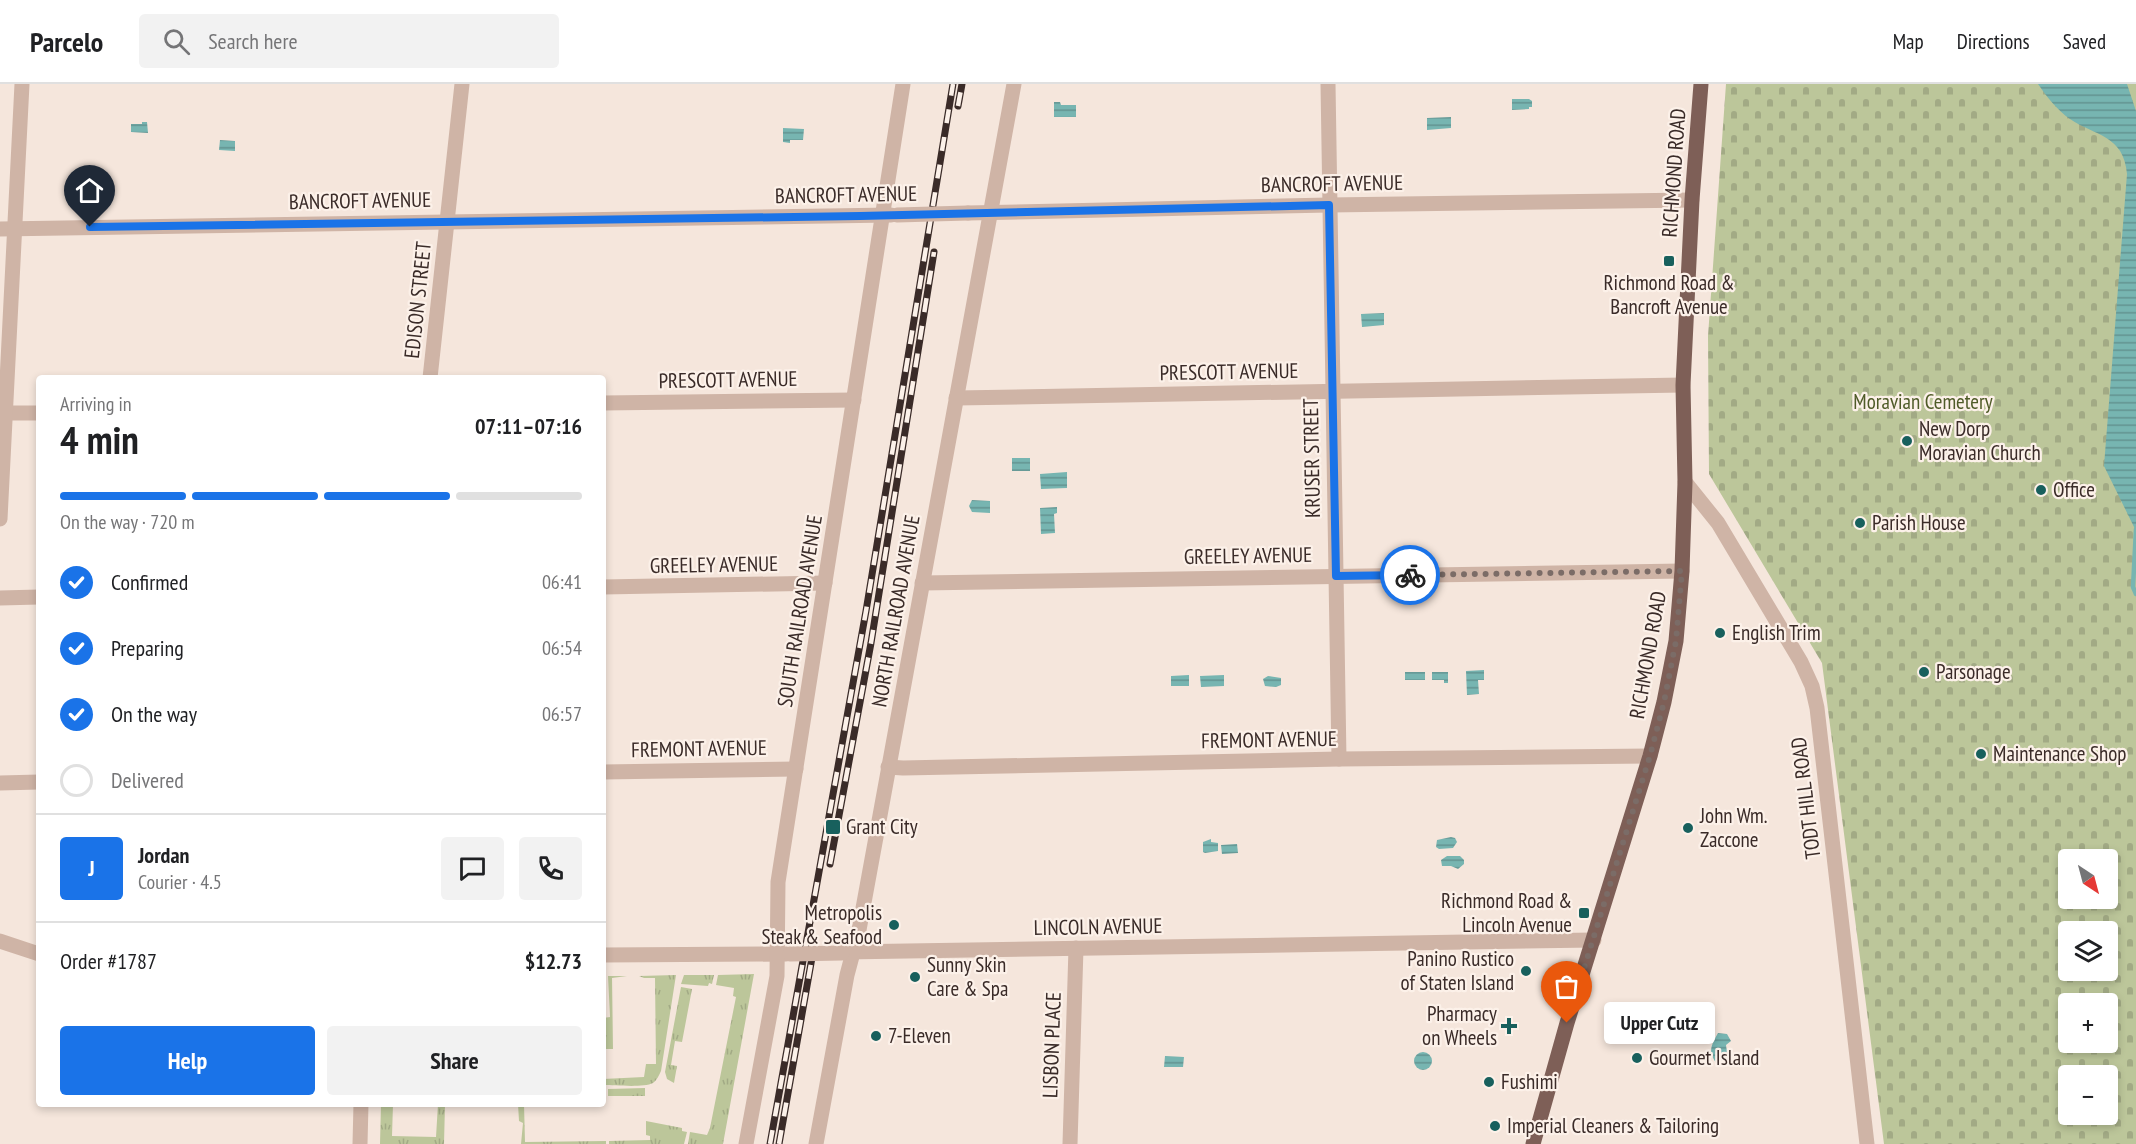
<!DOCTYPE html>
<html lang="en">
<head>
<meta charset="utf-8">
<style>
	:root { --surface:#fff; --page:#f2f2f2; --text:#202124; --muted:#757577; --line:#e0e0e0; --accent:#1a73e8 }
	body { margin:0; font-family:"PT Sans Narrow",sans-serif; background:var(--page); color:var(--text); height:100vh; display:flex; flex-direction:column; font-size:22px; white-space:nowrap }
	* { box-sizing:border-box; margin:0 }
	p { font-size:20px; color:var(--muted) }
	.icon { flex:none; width:33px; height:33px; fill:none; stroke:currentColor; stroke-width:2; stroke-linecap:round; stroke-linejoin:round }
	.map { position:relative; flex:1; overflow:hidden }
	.side { position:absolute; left:36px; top:291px; width:570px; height:732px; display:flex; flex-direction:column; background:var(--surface); border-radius:6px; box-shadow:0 3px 9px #0003 }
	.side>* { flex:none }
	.needle { width:39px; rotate:144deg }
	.controls { position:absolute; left:2058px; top:765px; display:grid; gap:12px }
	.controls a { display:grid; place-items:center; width:60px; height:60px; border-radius:6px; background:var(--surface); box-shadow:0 3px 9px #0003; font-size:30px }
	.pin { position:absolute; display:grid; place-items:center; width:51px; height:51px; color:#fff; margin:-62px -26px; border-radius:50% 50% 50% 0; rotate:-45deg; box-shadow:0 0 6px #0007 }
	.pin .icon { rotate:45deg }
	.courier { position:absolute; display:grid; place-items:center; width:60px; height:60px; margin:-30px; border:4px solid #1a73e8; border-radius:50%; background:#fff; color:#222; box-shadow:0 2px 8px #0007 }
	.bubble { position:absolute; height:42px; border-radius:6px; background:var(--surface); box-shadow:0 3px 9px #0003; font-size:20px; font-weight:700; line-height:42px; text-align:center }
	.overview em { font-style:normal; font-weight:700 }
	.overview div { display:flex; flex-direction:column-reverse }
	.overview { display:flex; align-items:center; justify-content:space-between; height:102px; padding:0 24px }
	h1 { font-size:39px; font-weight:700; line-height:45px }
	.bar { display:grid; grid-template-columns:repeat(4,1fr); gap:9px 6px; align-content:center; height:72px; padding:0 24px }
	.bar i { height:8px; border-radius:4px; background:var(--line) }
	.bar .active { background:var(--accent) }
	.bar p { grid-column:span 4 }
	.line { display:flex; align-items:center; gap:15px; padding:0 24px; border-top:2px solid var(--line) }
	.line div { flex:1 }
	.round { display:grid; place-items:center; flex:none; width:63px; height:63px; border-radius:6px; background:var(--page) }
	ol { padding:0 24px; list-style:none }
	li { display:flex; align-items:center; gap:18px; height:66px }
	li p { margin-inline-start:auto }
	li .icon { padding:6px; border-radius:50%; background:var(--accent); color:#fff; stroke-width:4 }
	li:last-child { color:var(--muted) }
	li i { width:33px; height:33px; border:3px solid var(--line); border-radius:50% }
	.button { display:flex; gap:12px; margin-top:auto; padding:12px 24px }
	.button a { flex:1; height:69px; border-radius:6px; background:var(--accent); color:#fff; font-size:24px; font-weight:700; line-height:69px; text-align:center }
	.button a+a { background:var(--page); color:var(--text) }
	header { display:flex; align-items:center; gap:36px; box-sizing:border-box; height:84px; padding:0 30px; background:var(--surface); border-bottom:2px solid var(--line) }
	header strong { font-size:28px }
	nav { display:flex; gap:33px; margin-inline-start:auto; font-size:21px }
	.search { width:420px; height:54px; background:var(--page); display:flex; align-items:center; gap:15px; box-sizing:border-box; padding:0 21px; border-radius:6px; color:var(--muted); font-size:22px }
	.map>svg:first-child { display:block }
	.grass { fill:url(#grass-tufts) }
	.cemetery { fill:url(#cemetery-stones); fill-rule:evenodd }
	.water { fill:url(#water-rules) }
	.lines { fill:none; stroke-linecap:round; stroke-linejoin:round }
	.stream { stroke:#77b5b1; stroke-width:4.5 }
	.minor { stroke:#cfb4a6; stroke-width:15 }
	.major { stroke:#7e5f57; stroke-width:15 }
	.rail-casing { stroke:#3a2b28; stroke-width:7 }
	.rail { stroke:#fcf1e9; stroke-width:4.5; stroke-dasharray:14; stroke-linecap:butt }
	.minor-bridge { stroke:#cfb4a6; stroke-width:15 }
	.done { stroke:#7b6c67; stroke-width:6; stroke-dasharray:0 10.8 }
	.route { stroke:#1a73e8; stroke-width:8 }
	.poi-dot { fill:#18605d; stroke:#fcf1e9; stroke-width:2 }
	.labels { text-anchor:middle; stroke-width:4.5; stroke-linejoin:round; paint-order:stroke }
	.street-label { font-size:21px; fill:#3a2b28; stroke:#fcf1e9 }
	.poi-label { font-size:21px; fill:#3a2b28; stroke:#fcf1e9; text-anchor:start }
	.park-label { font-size:21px; fill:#4f5b28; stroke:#fcf1e9 }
</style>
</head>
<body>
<header>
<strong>Parcelo</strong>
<div class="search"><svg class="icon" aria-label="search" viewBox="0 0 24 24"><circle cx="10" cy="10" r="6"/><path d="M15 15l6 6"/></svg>Search here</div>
<nav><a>Map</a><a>Directions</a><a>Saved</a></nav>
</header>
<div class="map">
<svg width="2136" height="1060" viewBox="0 0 2136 1060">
	<defs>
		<pattern id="grass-tufts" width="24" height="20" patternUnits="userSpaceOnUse" patternTransform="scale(1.5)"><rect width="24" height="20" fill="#bcc69a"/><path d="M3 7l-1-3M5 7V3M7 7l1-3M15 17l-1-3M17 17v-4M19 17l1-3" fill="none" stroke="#a2aa85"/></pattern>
		<pattern id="cemetery-stones" width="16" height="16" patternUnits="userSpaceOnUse" patternTransform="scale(1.5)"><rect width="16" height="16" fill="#bcc69a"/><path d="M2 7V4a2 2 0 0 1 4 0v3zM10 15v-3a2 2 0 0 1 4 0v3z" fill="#a2aa85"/></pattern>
		<pattern id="water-rules" width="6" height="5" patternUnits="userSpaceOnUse" patternTransform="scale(1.5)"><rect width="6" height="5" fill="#77b5b1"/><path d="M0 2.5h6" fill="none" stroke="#639390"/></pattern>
	</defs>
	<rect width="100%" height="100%" fill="#f5e6dc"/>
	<g class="grass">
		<path d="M754,890L723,1060H688L690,1048L707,1051L710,1044L736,913L733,912L734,904L716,901L718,891Z"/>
		<path d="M676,891L661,987C659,991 657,996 653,999C643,1004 615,1001 603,1001V995L644,993L646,980H656L655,894H644L639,892Z"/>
		<path d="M684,891H714L712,900L709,899L708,902L681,900Z"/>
		<path d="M608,892H627L612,894L613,965H603V934L610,933Z"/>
		<path d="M681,903L692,905L682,958L675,957L671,981L677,982L674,999L667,995L665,988Z"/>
		<path d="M645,1004V1012H608V1005Z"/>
		<path d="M381,1020H393L392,1052L436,1053L438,1020H445L444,1060H380Z"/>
		<path d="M518,1020H524L525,1058L606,1057V1060H521L523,1039L519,1037Z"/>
		<path d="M646,1037L682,1044V1047L687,1048L684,1060H609V1057L650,1056V1052L646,1051Z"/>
	</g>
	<path class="cemetery" d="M1726,0H2136V1060H1884L1822,579L1709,390L1708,252ZM2068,776H2108V814H2068ZM2068,848H2108V886H2068ZM2068,920H2108V958H2068ZM2068,992H2108V1030H2068Z"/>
	<g class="water">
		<path d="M2038,0H2127L2136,27V447L2104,382L2127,90C2124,51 2095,52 2070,35C2058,27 2046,12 2038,0Z"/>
		<path d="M1512,15H1529L1532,17V23H1529V25L1512,26Z"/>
		<path d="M1054,18H1060L1061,21H1076V33H1054Z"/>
		<path d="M1451,33V44L1427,46V34Z"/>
		<path d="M142,38H147L148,49L131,48V40H142Z"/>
		<path d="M783,44L804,45L803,56H790V59L783,58Z"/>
		<path d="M220,56L235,57V67L219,66Z"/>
		<path d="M1384,229V241L1362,243L1361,230Z"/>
		<rect x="1012" y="374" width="18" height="13"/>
		<path d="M1067,388V404L1041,405L1040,390Z"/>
		<path d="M972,416L990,417V429L972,428L969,422Z"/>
		<path d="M1057,423V429L1054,430L1055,449L1041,450L1040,424Z"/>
		<path d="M1484,586V596H1478L1479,610L1467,611L1466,587Z"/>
		<rect x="1405" y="588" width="20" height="8"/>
		<path d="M1432,588H1448V599H1444V596H1432Z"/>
		<path d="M1189,591V602H1171V592Z"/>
		<path d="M1224,591V602L1201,603L1200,592Z"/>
		<path d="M1268,592L1281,594V601L1276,603L1265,602L1263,595Z"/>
		<path d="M1451,753L1455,754L1457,758L1453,764L1439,765L1436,763L1437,756Z"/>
		<path d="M1211,755V758L1218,759V767L1205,769L1203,768V758Z"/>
		<path d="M1237,760L1238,769L1222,770L1221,761Z"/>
		<path d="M1447,772H1460L1464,776V780L1458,785L1451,782H1442L1441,776Z"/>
		<path d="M1718,949L1727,950L1731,957L1726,961L1728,975L1724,981H1718C1707,968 1711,962 1718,949Z"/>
		<circle cx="1423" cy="977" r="9"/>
		<path d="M1165,972L1184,973L1183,983H1164Z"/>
	</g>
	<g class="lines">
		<path class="stream" d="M2136,445L2133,503L2136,510"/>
		<g class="minor">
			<path d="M1328,0L1339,675"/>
			<path d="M968,129L1329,121L1692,116"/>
			<path d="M0,145L891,131"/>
			<path d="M430,294L462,0"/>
			<path d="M956,314L1683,301"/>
			<path d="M603,319L854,316"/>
			<path d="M0,329H39"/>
			<path d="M1685,398L1718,439L1801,578L1812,602L1817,624L1867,1060"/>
			<path d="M0,435L22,0"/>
			<path d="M922,499L1682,487"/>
			<path d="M603,503L825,499"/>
			<path d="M0,514L39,513"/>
			<path d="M888,683L903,684L1339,675L1650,672"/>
			<path d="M603,688L796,685"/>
			<path d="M0,699L39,698"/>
			<path d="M0,857L39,870"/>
			<path d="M844,868L1594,856"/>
			<path d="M603,871L786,870"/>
			<path d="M360,1060L361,1020"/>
			<path d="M746,1060L777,892L778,798L903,0"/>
			<path d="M816,1060L847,891L859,846L1014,0"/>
			<path d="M1070,1060L1076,864"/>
		</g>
		<path class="major" d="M1533,1060L1567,939L1650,672L1664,618L1676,557L1682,487L1685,398L1683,301L1692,116L1701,0"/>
		<g class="rail-casing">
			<g id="rail">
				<path d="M958,22L962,0"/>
				<path d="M830,780L871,559L934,168"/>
				<path d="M770,1060L866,527L953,0"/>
				<path d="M779,1060L813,868"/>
			</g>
		</g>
		<use href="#rail" class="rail"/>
		<g class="minor-bridge">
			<path d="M897,131L968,129"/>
			<path d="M790,870L842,869"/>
		</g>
	</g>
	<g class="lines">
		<path class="done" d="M1410,491L1682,487L1676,557L1664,618L1650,672L1567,939"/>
		<path class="route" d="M90,143L860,132L1329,121L1336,492L1410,491"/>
	</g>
	<g class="poi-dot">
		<rect x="1663" y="171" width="12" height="12" rx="3"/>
		<circle cx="1907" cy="357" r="6"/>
		<circle cx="2041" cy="406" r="6"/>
		<circle cx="1860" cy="439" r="6"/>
		<circle cx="1720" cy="549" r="6"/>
		<circle cx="1924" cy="588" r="6"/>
		<circle cx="1981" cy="670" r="6"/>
		<rect x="825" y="735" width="16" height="16" rx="3"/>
		<circle cx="1688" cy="744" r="6"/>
		<rect x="1578" y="823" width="12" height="12" rx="3"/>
		<circle cx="894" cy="841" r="6"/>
		<circle cx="1526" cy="887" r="6"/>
		<circle cx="915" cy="893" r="6"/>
		<path d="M1506 933h6v6h6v6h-6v6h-6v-6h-6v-6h6z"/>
		<circle cx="876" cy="952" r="6"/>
		<circle cx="1637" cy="974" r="6"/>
		<circle cx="1489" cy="998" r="6"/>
		<circle cx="1495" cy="1042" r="6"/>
	</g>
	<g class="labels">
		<g class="street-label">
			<text transform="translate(1674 89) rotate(-86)" y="7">RICHMOND ROAD</text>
			<text transform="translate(1332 100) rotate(-1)" y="7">BANCROFT AVENUE</text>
			<text transform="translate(846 111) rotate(-1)" y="7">BANCROFT AVENUE</text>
			<text transform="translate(360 117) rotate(-1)" y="7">BANCROFT AVENUE</text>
			<text transform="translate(418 216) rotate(-84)" y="7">EDISON STREET</text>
			<text transform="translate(1229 288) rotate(-1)" y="7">PRESCOTT AVENUE</text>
			<text transform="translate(728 296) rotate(-1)" y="7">PRESCOTT AVENUE</text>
			<text transform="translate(1312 374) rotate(-91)" y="7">KRUSER STREET</text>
			<text transform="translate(1248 472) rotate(-1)" y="7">GREELEY AVENUE</text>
			<text transform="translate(714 481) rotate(-1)" y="7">GREELEY AVENUE</text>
			<text transform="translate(800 527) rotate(-81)" y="7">SOUTH RAILROAD AVENUE</text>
			<text transform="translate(896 527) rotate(-80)" y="7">NORTH RAILROAD AVENUE</text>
			<text transform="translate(1648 571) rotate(-80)" y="7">RICHMOND ROAD</text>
			<text transform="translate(1269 656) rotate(-1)" y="7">FREMONT AVENUE</text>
			<text transform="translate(699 665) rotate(-1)" y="7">FREMONT AVENUE</text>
			<text transform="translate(1806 714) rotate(-97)" y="7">TODT HILL ROAD</text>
			<text transform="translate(1098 843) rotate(-1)" y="7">LINCOLN AVENUE</text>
			<text transform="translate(1052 961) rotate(-88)" y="7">LISBON PLACE</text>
		</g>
		<g class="poi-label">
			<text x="1669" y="206" text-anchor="middle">Richmond Road &amp;<tspan x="1669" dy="24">Bancroft Avenue</tspan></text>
			<text x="1919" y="352">New Dorp<tspan x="1919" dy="24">Moravian Church</tspan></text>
			<text x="2053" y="413">Office</text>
			<text x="1872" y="446">Parish House</text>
			<text x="1732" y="556">English Trim</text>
			<text x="1936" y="595">Parsonage</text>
			<text x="1993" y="677">Maintenance Shop</text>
			<text x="1700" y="739">John Wm.<tspan x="1700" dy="24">Zaccone</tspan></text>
			<text x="846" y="750">Grant City</text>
			<text x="1572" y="824" text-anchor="end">Richmond Road &amp;<tspan x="1572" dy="24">Lincoln Avenue</tspan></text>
			<text x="882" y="836" text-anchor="end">Metropolis<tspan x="882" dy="24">Steak &amp; Seafood</tspan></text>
			<text x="1514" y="882" text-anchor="end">Panino Rustico<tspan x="1514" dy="24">of Staten Island</tspan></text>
			<text x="927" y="888">Sunny Skin<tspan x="927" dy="24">Care &amp; Spa</tspan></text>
			<text x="1497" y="937" text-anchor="end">Pharmacy<tspan x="1497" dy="24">on Wheels</tspan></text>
			<text x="888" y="959">7-Eleven</text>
			<text x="1649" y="981">Gourmet Island</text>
			<text x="1501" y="1005">Fushimi</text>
			<text x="1507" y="1049">Imperial Cleaners &amp; Tailoring</text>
		</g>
		<g class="park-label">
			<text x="1923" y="325">Moravian Cemetery</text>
		</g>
	</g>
</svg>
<div class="controls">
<a><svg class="needle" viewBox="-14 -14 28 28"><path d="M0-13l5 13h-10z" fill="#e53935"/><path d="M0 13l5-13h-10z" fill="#757577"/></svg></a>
<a><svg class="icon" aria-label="layers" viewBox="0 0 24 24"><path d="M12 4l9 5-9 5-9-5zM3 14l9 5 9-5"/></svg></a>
<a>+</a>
<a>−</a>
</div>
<div class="pin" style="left:1567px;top:939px;background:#ea580c"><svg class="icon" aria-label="bag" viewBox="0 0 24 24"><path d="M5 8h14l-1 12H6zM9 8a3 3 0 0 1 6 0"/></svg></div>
<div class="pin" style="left:90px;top:143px;background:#1f2937"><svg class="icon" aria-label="home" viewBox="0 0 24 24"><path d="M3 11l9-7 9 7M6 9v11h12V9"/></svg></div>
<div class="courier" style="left:1410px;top:491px"><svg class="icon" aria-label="bike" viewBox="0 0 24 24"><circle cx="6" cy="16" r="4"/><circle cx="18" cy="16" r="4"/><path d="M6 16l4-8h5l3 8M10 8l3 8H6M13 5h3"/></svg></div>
<div class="bubble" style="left:1604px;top:918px;width:111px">Upper Cutz</div>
<section class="side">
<div class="overview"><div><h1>4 min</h1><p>Arriving in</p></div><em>07:11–07:16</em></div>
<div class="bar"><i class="active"></i><i class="active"></i><i class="active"></i><i></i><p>On the way · 720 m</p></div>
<ol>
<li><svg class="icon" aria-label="check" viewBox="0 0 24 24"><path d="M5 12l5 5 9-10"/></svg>Confirmed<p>06:41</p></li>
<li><svg class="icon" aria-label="check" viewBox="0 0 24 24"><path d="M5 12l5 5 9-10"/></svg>Preparing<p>06:54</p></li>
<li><svg class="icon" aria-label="check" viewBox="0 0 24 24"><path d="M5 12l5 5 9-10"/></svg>On the way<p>06:57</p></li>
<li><i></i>Delivered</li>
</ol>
<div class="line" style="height:108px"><b class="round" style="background:var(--accent);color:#fff">J</b><div><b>Jordan</b><p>Courier · 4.5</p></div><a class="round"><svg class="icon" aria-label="chat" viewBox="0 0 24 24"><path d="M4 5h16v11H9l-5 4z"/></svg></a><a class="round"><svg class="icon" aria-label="phone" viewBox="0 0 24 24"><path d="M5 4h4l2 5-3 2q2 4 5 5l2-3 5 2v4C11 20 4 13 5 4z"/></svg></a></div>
<div class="line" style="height:78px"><div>Order #1787</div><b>$12.73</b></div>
<div class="button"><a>Help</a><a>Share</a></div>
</section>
</div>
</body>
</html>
